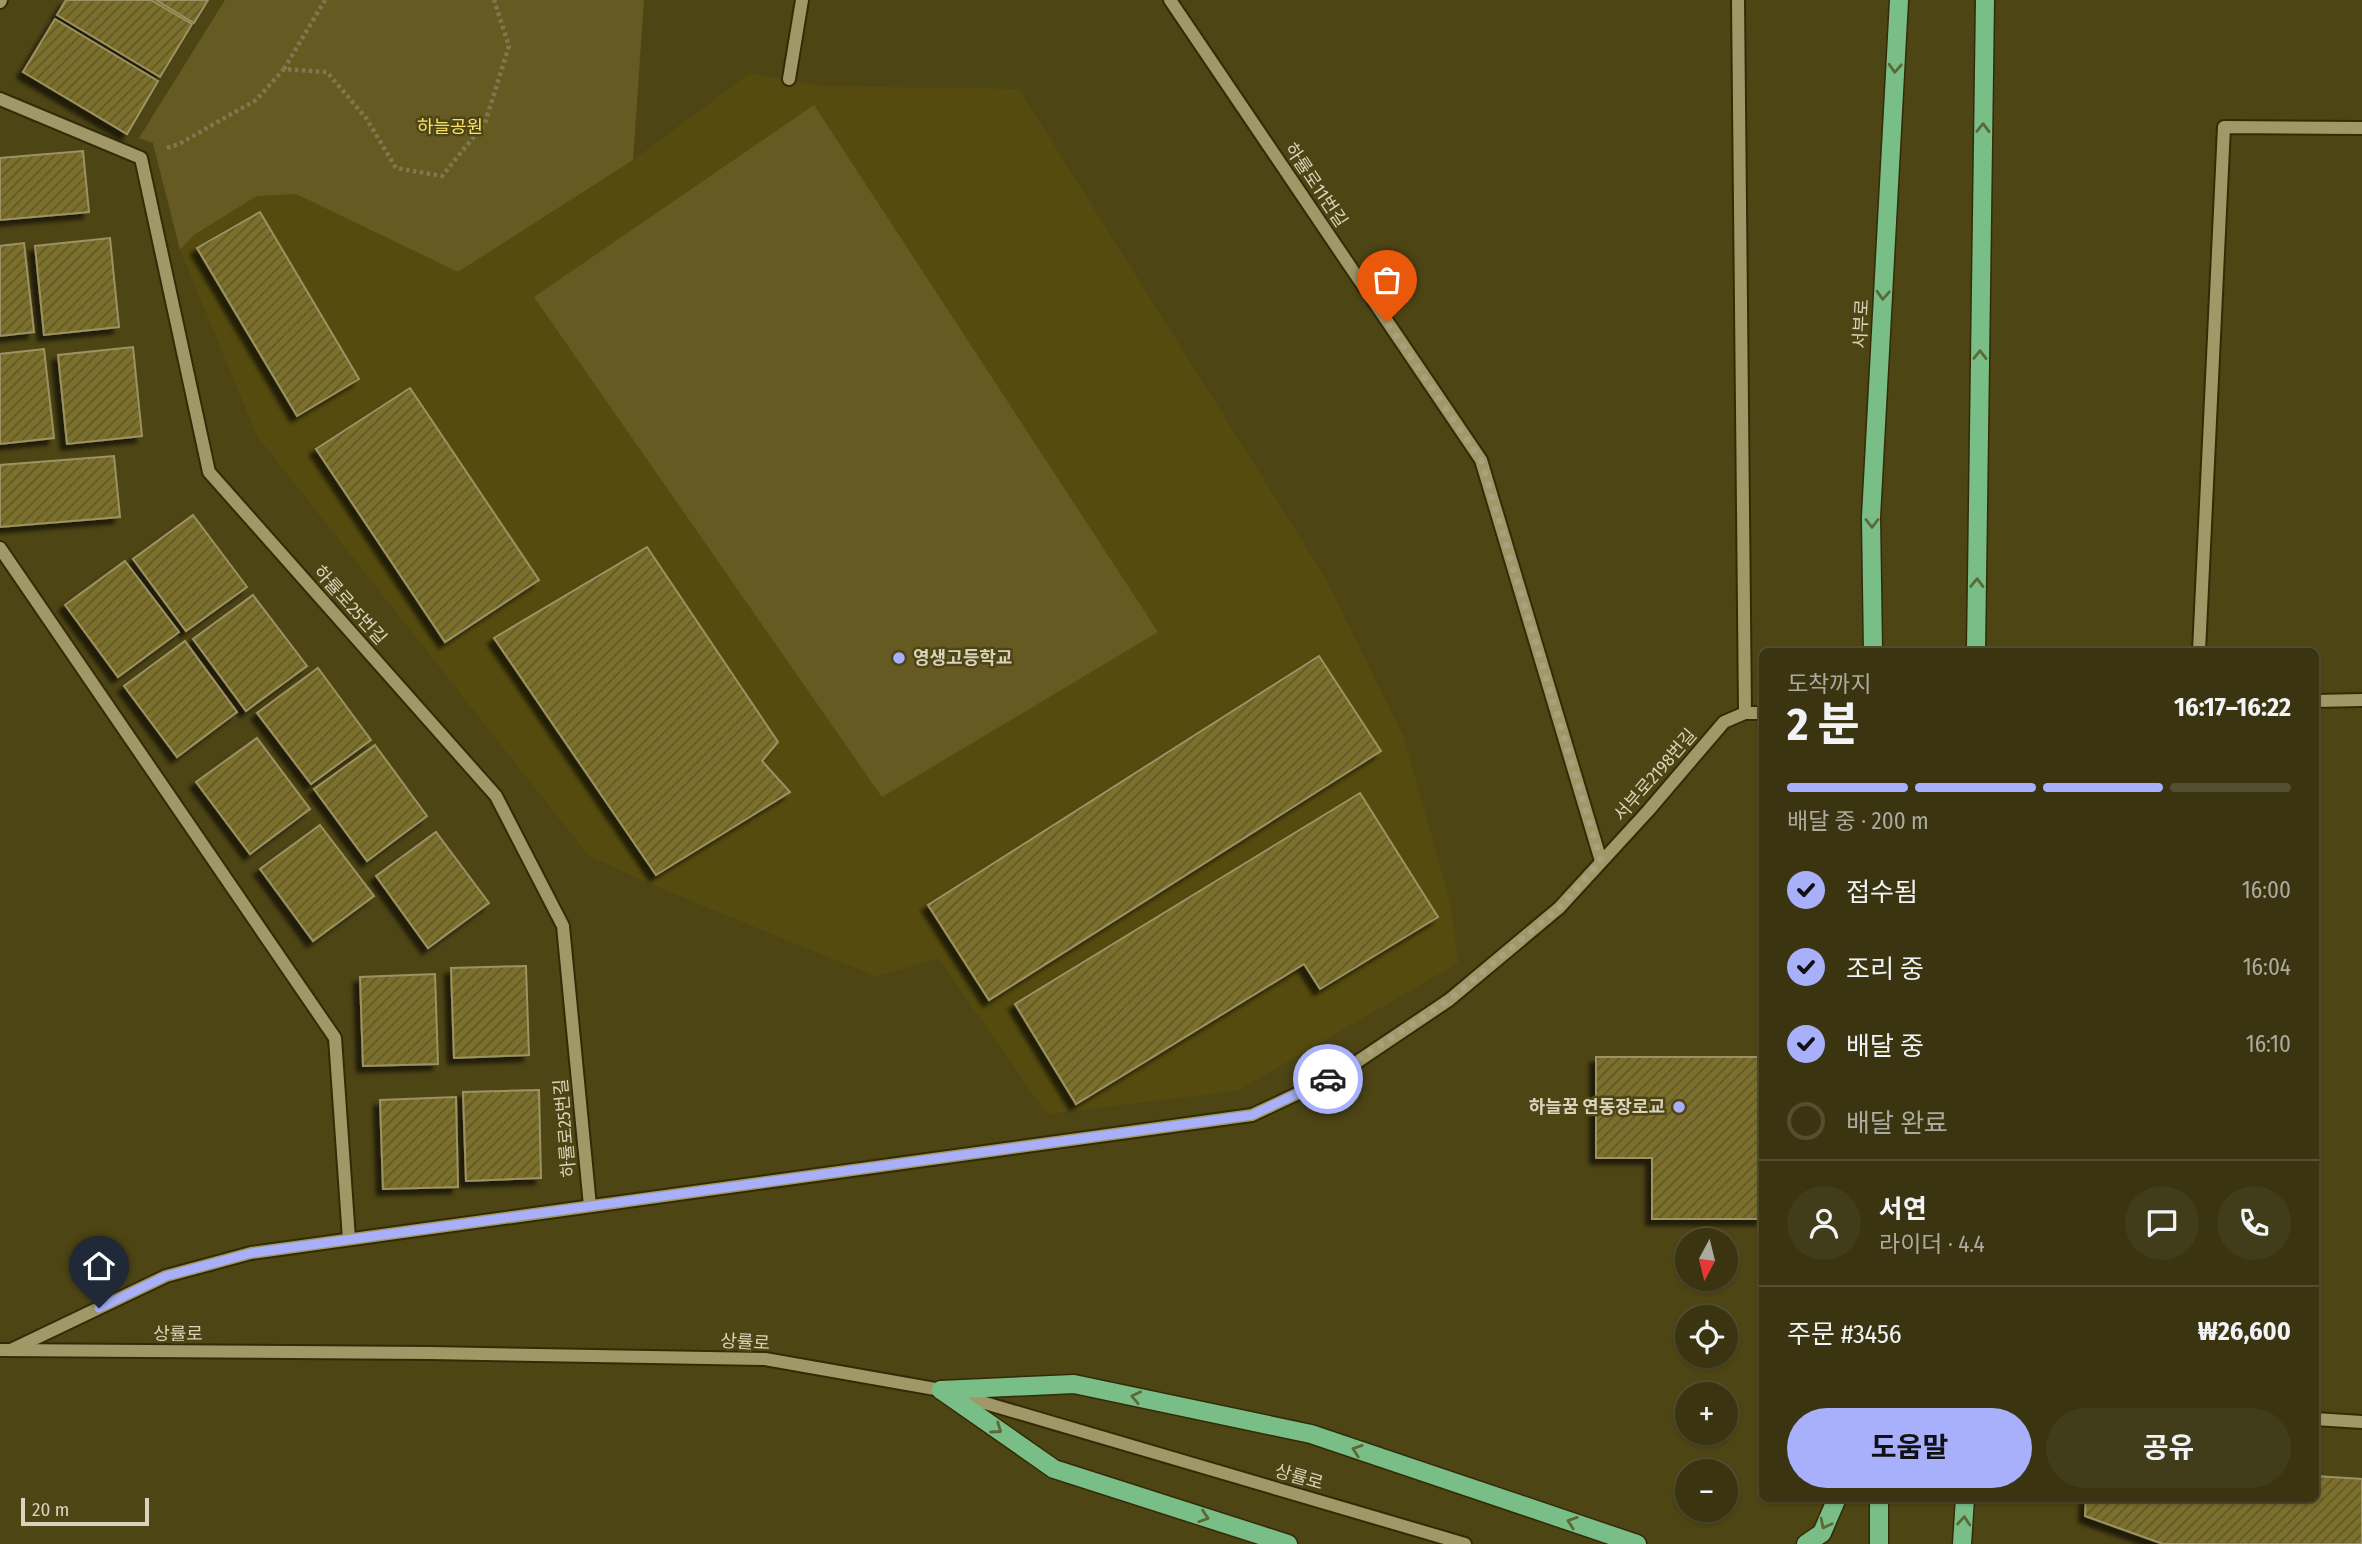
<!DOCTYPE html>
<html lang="ko">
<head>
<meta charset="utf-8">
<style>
	:root { --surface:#3a3410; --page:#413c19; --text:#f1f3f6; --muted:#abaa9f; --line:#544f30; --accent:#a8b0fc }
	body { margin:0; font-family:"Fira Sans Condensed","Noto Sans KR",sans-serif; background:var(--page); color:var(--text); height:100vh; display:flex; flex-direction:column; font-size:26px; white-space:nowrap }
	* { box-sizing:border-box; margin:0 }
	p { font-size:23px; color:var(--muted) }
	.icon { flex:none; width:38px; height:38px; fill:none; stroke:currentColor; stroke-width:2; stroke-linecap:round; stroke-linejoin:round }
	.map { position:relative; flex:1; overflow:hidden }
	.side { position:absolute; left:1759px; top:648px; width:560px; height:854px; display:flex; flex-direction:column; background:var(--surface); border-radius:10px; box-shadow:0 2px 5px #0004,0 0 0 2px var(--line) }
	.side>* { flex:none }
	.needle { width:46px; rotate:187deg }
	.buttons { position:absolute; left:1675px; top:1228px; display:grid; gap:14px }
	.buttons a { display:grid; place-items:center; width:63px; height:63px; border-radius:50%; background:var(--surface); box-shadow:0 2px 5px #0004,0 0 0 2px var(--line); font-size:35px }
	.scale { position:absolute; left:21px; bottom:18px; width:128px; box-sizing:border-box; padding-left:7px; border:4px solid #d8d3ba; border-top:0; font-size:19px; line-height:24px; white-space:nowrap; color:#d8d3ba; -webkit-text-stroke:5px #4e4515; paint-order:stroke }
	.pin { position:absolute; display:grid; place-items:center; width:60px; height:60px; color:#fff; margin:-72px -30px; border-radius:50% 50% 50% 0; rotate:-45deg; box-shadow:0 0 7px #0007 }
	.pin .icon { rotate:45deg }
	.courier { position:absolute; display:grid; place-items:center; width:70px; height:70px; margin:-35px; border:5px solid #a8b0fc; border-radius:50%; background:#fff; color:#222; box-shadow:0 2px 9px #0007 }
	.headline em { font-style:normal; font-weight:700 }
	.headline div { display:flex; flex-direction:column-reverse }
	.headline { display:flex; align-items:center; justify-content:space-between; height:119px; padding:0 28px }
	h1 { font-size:46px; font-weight:700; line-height:52px }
	.bar { display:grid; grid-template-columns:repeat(4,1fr); gap:10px 7px; align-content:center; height:84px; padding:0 28px }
	.bar i { height:9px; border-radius:5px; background:var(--line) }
	.bar .current { background:var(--accent) }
	.bar p { grid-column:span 4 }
	.line { display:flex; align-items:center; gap:18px; padding:0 28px; border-top:2px solid var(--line) }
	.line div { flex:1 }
	.round { display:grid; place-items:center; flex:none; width:74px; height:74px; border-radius:37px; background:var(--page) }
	ol { padding:0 28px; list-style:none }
	li { display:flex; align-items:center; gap:21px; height:77px }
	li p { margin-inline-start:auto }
	li .icon { padding:7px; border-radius:50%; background:var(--accent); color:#111; stroke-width:4 }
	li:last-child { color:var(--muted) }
	li i { width:38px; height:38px; border:4px solid var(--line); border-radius:50% }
	.primary-button { display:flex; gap:14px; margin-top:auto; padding:14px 28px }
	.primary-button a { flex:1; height:80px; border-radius:42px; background:var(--accent); color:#111; font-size:28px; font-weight:700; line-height:80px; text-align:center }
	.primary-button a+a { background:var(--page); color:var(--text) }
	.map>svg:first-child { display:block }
	.built { fill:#554b0e }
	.park { fill:#655b22 }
	.building { fill:url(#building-hatch); stroke:#9c9262; stroke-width:2; filter:url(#shadow) }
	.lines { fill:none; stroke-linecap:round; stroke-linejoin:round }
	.minor-casing { stroke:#322b06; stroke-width:16 }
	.major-casing { stroke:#322b06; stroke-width:21 }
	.path { stroke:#7f774f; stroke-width:4.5; stroke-dasharray:3.5 3.5; stroke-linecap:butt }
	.minor { stroke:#a19867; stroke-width:12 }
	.major { stroke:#7abe87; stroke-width:18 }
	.oneway { stroke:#5b6937 }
	.done { stroke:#a8a180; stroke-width:7; stroke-dasharray:0 12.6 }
	.route { stroke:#a8b0fc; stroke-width:9 }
	.poi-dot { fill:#a8b0fc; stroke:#4e4515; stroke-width:2.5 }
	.labels { text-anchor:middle; stroke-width:5; stroke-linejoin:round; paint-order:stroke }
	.park-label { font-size:18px; fill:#f9e268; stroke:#4e4515 }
	.street-label { font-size:18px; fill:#d8d3ba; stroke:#4e4515 }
	.poi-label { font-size:18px; font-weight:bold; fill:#d8d3ba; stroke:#4e4515; text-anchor:start }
</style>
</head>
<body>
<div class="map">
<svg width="2362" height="1544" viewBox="0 0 2362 1544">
	<defs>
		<pattern id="building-hatch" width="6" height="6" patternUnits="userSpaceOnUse" patternTransform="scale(1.75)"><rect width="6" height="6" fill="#7b6f29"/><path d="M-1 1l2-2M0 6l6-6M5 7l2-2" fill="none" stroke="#615930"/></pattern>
		<filter id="shadow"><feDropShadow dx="-6" dy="6" stdDeviation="2" flood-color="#0009"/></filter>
	</defs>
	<rect width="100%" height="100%" fill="#4e4515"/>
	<path class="built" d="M750,73L820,86L1019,89L1326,579L1404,738L1451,905L1458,963L1237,1091L1047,1114L938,958L877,977L657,887L588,855L257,436L180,250L194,235L257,196L296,194L458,272L633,160Z"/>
	<g class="park">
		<path d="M225,0H644L633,160L458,272L296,194L257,196L194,235L180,250L153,143L139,138Z"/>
		<path d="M814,105L1158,632L882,797L534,297Z"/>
	</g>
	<g class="building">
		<path d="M66,0H151L192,24L160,77L57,15Z"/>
		<path d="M156,0H208L194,23Z"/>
		<path d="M55,19L158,81L127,134L23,72Z"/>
		<path d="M83,151L89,212L0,220V158Z"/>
		<path d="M260,212L359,379L297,416L197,248Z"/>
		<path d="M110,238L119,327L44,335L35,246Z"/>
		<path d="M24,243L34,332L0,336V246Z"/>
		<path d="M133,347L142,436L67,444L58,355Z"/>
		<path d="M44,349L54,438L0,444V354Z"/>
		<path d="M410,388L539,580L445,642L316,449Z"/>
		<path d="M114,456L120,517L0,527V465Z"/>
		<path d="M193,515L247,587L186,631L133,559Z"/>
		<path d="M647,547L778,742L762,761L790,792L656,875L494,638Z"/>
		<path d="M125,561L179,632L118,677L65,605Z"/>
		<path d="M253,595L307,666L246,711L193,639Z"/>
		<path d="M185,641L237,712L177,757L124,686Z"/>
		<path d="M1319,656L1381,751L989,1000L928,905Z"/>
		<path d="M318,668L371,740L311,784L257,713Z"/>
		<path d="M257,738L310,809L250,854L196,782Z"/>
		<path d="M375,745L427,816L367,861L314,789Z"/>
		<path d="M1360,793L1438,917L1320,989L1304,964L1076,1104L1015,1004Z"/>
		<path d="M320,825L374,896L313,941L260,869Z"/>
		<path d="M436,832L489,903L428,948L376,876Z"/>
		<path d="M526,966L529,1055L454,1058L451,968Z"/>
		<path d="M435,974L438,1064L363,1066L360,977Z"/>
		<path d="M1596,1057H1762V1219H1652V1158H1596Z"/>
		<path d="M539,1090L541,1178L466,1181L463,1092Z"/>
		<path d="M456,1097L458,1187L383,1189L380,1100Z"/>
		<path d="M2315,1476L2362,1479V1544H2163L2085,1516L2086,1498H2315Z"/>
	</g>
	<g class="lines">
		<g class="minor-casing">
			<g id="minor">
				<path d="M1170,0L1481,460L1601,861"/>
				<path d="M1738,0L1745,713"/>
				<path d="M0,2L1,0"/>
				<path d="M789,79L802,0"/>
				<path d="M0,99L141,158L209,472L496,796L563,926L590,1206"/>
				<path d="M0,548L335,1038L349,1239"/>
				<path d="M2199,651L2224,127L2362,128"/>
				<path d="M2315,701L2362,700"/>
				<path d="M0,1350L430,1353L765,1359L941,1390L1465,1544"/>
				<path d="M11,1350L166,1276L251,1253L1252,1115L1339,1074L1449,1000L1559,908L1648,811L1724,722L1745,713H1762"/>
				<path d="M2315,1419L2362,1422"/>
			</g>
		</g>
		<g class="major-casing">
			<g id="major">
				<path d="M1873,651L1871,517L1899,0"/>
				<path d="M1976,651L1985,0"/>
				<path d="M941,1390L1074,1384L1311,1434L1637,1544"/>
				<path d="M941,1390L1054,1469L1288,1544"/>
				<path d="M1806,1544L1822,1533L1837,1498"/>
				<path d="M1879,1544V1498"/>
				<path d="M1962,1544L1965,1498"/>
			</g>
		</g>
		<g class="path">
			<path d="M284,69L325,0"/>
			<path d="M167,148L179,144L256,100L284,69L327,72L366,118L396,168L442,176L485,123L509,46L494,0"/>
		</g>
		<use href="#minor" class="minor"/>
		<use href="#major" class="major"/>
	</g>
	<defs><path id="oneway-chevron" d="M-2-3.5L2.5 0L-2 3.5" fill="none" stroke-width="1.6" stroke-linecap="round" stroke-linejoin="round" transform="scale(1.75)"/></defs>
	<g class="oneway">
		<use href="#oneway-chevron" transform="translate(1895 68) rotate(93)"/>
		<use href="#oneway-chevron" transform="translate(1983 128) rotate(-89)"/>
		<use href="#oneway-chevron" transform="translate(1883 295) rotate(93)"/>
		<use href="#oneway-chevron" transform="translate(1980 355) rotate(-89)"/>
		<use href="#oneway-chevron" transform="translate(1872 523) rotate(90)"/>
		<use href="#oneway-chevron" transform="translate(1977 583) rotate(-89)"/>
		<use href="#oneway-chevron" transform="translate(1136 1397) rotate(-168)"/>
		<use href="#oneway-chevron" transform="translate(997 1429) rotate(35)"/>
		<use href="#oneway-chevron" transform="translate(1357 1450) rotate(-161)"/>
		<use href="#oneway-chevron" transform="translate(1204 1517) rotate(18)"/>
		<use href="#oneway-chevron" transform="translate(1964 1521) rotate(-85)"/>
		<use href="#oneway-chevron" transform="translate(1572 1522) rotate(-161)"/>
		<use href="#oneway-chevron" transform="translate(1825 1524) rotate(117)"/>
	</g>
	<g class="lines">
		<path class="done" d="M1328,1079L1449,1000L1559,908L1601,861L1481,460L1387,322"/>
		<path class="route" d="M99,1308L166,1276L251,1253L1252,1115L1328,1079"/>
	</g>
	<g class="poi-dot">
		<circle cx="899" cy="658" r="7"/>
		<circle cx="1679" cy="1107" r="7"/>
	</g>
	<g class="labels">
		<g class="park-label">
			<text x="450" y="133">하늘공원</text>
		</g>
		<g class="street-label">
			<text transform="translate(1316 185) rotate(56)" y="6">하률로11번길</text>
			<text transform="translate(1861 324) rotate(-87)" y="6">서부로</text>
			<text transform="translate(350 605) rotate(48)" y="6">하률로25번길</text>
			<text transform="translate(1655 775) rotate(-49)" y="6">서부로2198번길</text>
			<text transform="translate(565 1128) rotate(-95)" y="6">하률로25번길</text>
			<text x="178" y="1340">상률로</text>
			<text transform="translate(745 1342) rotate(3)" y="6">상률로</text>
			<text transform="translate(1299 1477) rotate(16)" y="6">상률로</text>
		</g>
		<g class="poi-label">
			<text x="913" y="664">영생고등학교</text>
			<text x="1665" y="1113" text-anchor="end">하늘꿈 연동장로교</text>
		</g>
	</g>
</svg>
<div class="buttons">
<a><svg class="needle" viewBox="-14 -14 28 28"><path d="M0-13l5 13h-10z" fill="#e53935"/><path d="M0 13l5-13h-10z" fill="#abaa9f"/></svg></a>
<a><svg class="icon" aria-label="locate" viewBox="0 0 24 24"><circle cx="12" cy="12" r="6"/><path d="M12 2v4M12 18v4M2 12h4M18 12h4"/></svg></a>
<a>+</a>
<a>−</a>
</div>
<div class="scale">20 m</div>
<div class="pin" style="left:1387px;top:322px;background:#ea580c"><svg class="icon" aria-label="bag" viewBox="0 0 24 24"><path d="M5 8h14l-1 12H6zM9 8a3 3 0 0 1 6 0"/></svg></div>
<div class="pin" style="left:99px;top:1308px;background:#1f2937"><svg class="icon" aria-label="home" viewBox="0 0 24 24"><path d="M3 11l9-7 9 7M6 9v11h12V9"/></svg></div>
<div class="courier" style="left:1328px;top:1079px"><svg class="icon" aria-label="car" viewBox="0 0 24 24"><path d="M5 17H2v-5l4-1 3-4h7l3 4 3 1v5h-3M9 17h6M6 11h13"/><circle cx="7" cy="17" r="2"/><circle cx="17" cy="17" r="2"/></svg></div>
<section class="side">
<div class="headline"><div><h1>2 분</h1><p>도착까지</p></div><em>16:17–16:22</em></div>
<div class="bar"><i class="current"></i><i class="current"></i><i class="current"></i><i></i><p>배달 중 · 200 m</p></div>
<ol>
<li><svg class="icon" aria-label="check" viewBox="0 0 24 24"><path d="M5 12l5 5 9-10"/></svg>접수됨<p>16:00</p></li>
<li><svg class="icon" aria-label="check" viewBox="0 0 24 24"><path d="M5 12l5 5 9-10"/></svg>조리 중<p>16:04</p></li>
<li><svg class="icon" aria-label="check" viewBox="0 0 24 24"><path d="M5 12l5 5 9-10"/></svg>배달 중<p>16:10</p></li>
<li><i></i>배달 완료</li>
</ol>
<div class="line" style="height:126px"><a class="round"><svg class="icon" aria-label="person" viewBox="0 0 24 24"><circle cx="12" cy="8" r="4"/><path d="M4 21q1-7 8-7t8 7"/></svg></a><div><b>서연</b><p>라이더 · 4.4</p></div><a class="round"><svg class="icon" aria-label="chat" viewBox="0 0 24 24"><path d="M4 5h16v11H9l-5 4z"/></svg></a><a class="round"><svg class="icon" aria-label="phone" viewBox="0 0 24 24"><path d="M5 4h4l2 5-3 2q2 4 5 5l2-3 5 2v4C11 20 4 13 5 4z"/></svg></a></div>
<div class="line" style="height:91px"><div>주문 #3456</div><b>₩26,600</b></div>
<div class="primary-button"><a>도움말</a><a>공유</a></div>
</section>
</div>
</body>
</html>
